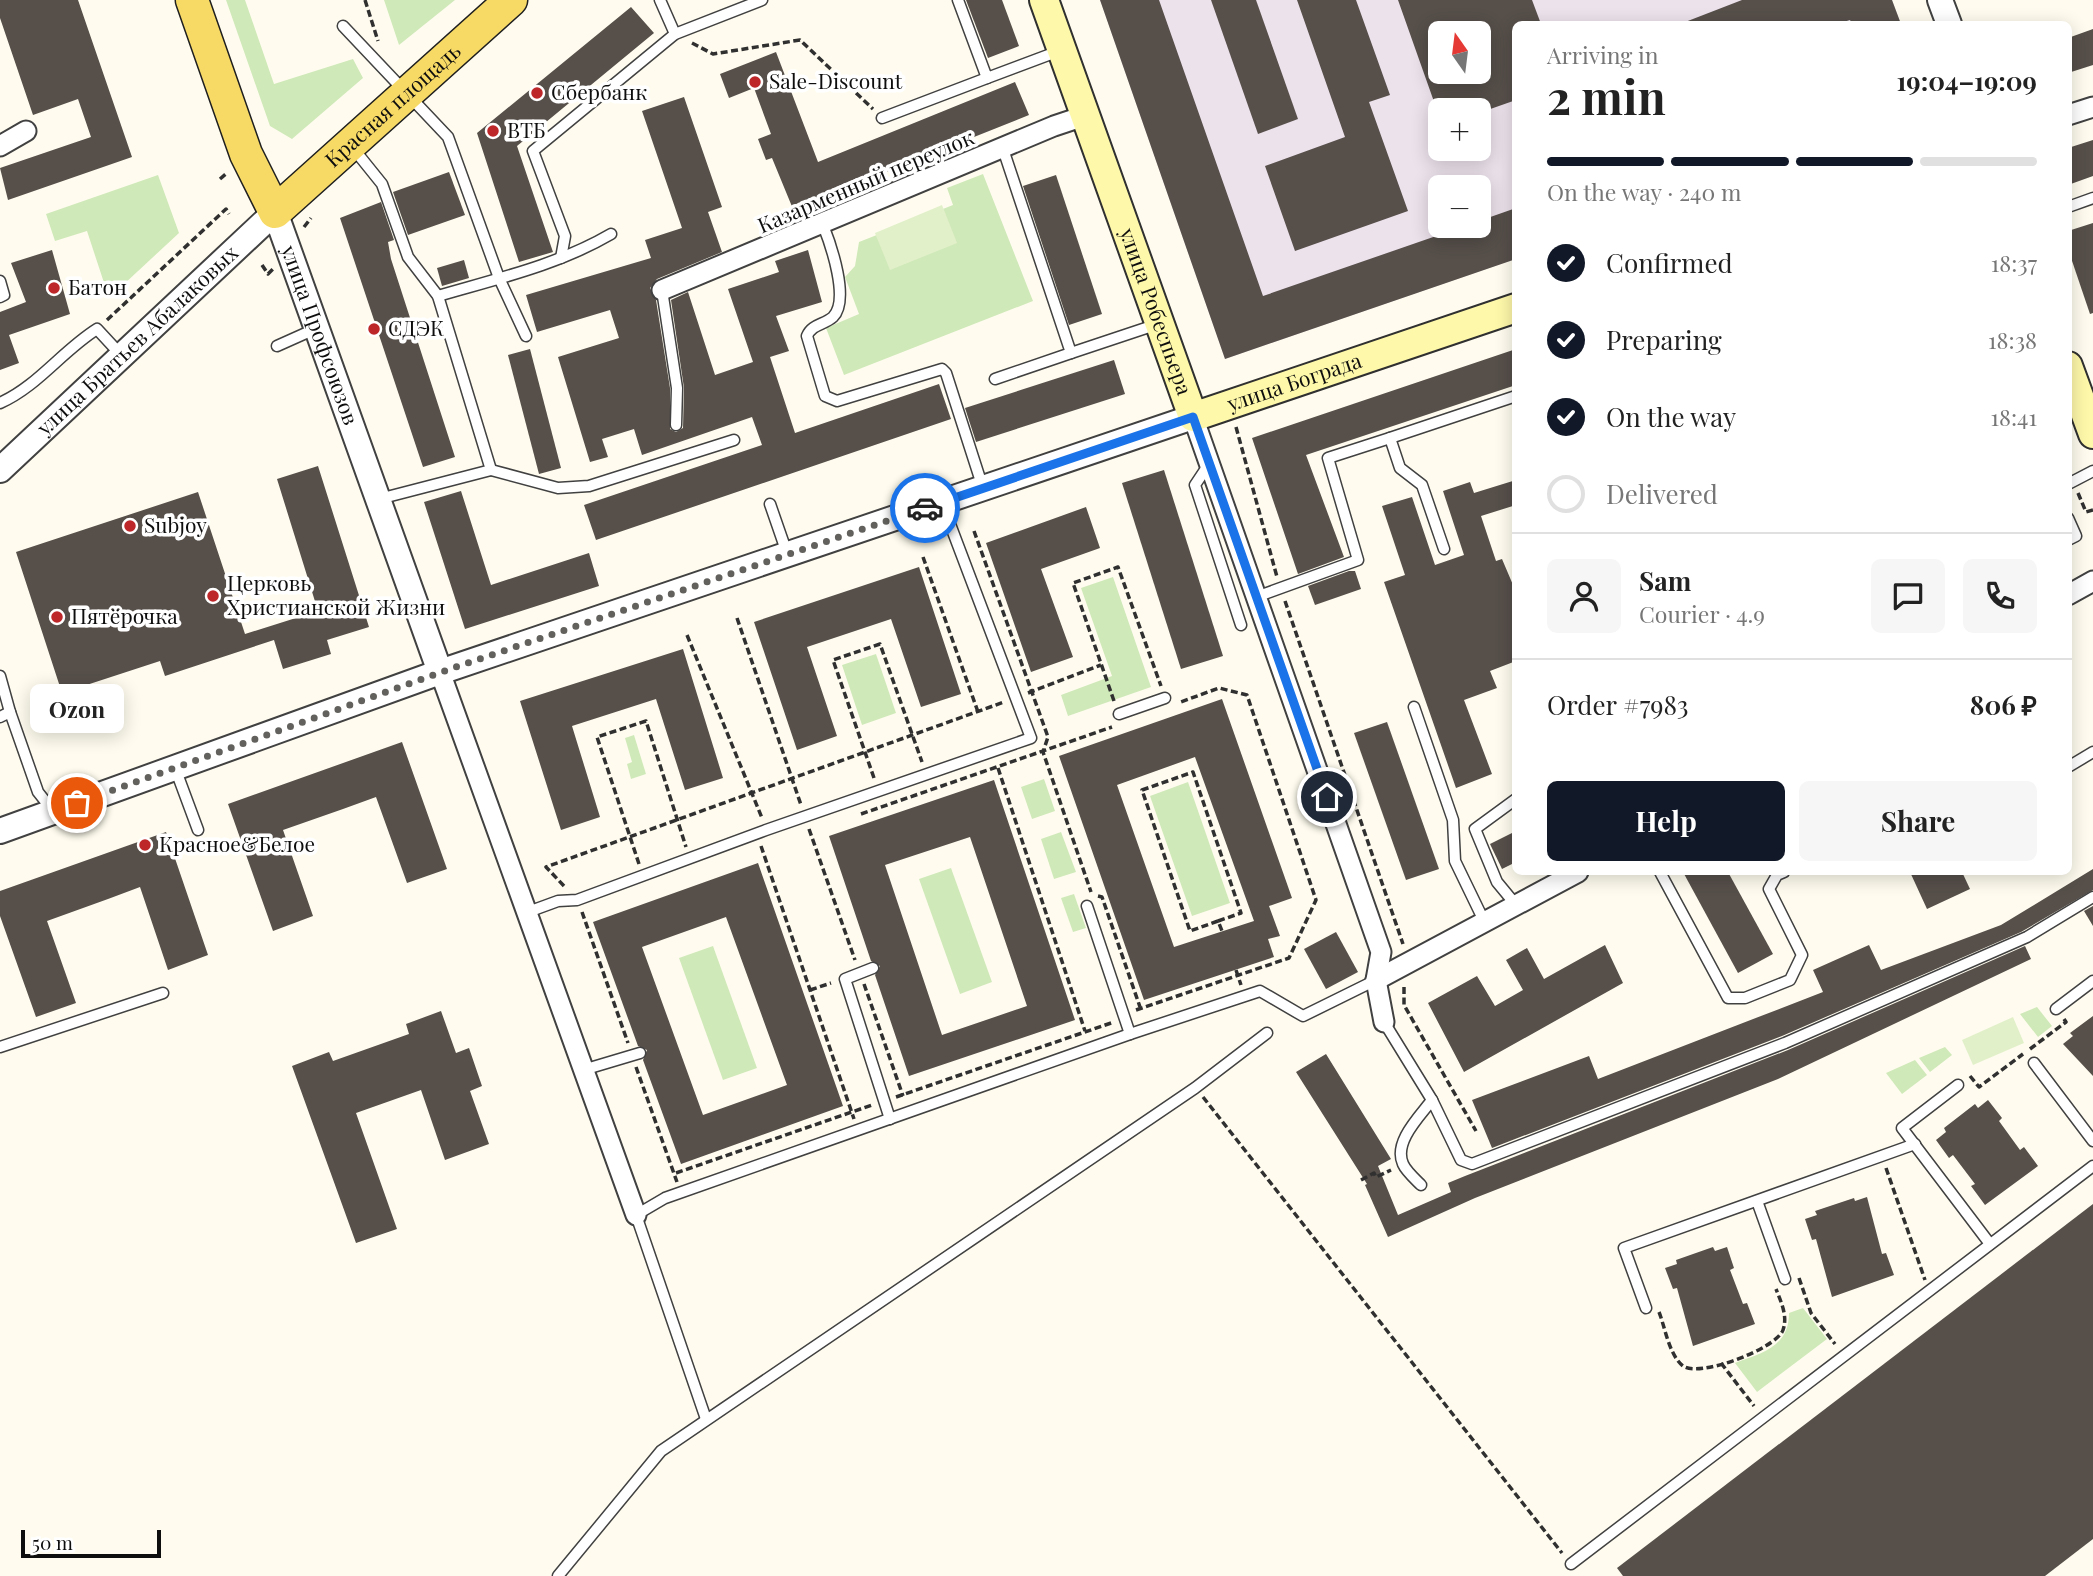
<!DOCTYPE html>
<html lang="en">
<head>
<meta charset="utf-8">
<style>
	:root { --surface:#fff; --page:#f6f6f6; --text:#222; --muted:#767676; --line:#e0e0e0; --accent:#111827 }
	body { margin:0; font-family:"Playfair Display",serif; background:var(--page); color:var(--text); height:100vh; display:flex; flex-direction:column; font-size:26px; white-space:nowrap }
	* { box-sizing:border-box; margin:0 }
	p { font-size:23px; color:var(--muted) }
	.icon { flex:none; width:38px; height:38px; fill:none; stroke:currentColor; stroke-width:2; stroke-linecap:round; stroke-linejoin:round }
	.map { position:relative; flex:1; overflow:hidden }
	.sheet { position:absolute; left:1512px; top:21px; width:560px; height:854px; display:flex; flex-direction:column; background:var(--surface); border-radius:10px; box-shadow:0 4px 18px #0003 }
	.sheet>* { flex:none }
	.needle { width:46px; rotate:346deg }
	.fabs { position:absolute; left:1428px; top:21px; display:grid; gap:14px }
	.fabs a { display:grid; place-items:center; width:63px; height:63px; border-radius:10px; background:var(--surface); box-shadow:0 4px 18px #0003; font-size:35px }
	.scale { position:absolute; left:21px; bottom:18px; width:140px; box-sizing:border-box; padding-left:7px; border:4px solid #0e0e0e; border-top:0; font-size:19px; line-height:24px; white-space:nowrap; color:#0e0e0e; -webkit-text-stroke:5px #fff; paint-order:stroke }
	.pin { position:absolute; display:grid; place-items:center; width:60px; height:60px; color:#fff; margin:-30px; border:4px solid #fff; border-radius:50%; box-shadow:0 2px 7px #0007 }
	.courier { position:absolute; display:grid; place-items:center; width:70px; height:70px; margin:-35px; border:5px solid #1a73e8; border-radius:50%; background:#fff; color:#222; box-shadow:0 2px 9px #0007 }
	.bubble { position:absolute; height:49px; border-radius:10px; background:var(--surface); box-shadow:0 4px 18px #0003; font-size:23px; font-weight:700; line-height:49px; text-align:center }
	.head em { font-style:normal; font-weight:700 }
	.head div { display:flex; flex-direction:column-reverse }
	.head { display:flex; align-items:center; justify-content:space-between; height:119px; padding:0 35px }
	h1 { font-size:46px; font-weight:700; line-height:52px }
	.bar { display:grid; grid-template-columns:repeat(4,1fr); gap:10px 7px; align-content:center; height:84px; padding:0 35px }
	.bar i { height:9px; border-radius:5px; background:var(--line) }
	.bar .active { background:var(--accent) }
	.bar p { grid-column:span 4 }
	.line { display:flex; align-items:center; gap:18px; padding:0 35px; border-top:2px solid var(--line) }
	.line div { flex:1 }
	.round { display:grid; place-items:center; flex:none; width:74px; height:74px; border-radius:10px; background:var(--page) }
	ol { padding:0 35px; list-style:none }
	li { display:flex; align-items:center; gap:21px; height:77px }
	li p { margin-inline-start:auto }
	li .icon { padding:7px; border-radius:50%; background:var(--accent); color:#fff; stroke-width:4 }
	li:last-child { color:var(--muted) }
	li i { width:38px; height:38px; border:4px solid var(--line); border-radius:50% }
	.button { display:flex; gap:14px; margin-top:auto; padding:14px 35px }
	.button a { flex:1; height:80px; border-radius:10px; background:var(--accent); color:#fff; font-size:28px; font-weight:700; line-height:80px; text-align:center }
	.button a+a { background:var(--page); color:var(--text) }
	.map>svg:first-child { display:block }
	.industrial { fill:#ece2ec; fill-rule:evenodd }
	.green { fill:#d0e9b9 }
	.pitch { fill:#e2f0ca }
	.building { fill:#564f4a; fill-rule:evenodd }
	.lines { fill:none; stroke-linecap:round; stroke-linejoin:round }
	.service-casing { stroke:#414141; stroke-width:13 }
	.minor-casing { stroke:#414141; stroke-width:23 }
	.tertiary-casing { stroke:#414141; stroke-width:28 }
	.secondary-casing { stroke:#303030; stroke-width:32 }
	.primary-casing { stroke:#1f1f1f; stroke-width:35 }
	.path { stroke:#303030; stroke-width:3.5; stroke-dasharray:7 3.5; stroke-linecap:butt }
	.service { stroke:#fff; stroke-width:10 }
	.minor { stroke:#fff; stroke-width:19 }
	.tertiary { stroke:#fff; stroke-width:24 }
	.secondary { stroke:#fef8aa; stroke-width:28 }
	.primary { stroke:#f7d966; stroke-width:32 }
	.done { stroke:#62615d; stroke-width:7; stroke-dasharray:0 12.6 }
	.route { stroke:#1a73e8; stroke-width:9 }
	.poi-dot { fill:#bd2729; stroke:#fff; stroke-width:2.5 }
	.labels { text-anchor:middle; stroke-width:7; stroke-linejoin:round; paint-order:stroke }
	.poi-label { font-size:21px; fill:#0e0e0e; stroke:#fff; text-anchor:start }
	.street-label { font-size:21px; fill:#0e0e0e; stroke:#fff }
</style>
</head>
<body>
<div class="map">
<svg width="2093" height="1576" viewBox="0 0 2093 1576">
	<rect width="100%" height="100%" fill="#fffcef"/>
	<path class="industrial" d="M1100,0H1892L1901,24H1516L1515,259L1225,359ZM1440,33H1479V72H1440ZM1440,110H1479V149H1440ZM1440,187H1479V226H1440Z"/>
	<g class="green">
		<path d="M226,0H245L274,84L353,59L363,78L292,139L270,126Z"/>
		<path d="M384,0H455L399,45Z"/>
		<path d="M983,174L1033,301L844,375L826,328L859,314L845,277L855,266L859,242L953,205L947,188Z"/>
		<path d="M158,175L179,233L109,298L87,231L55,241L46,214Z"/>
		<path d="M1113,577L1151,687L1068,716L1061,695L1112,676L1081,588Z"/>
		<path d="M876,654L896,713L862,725L842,665Z"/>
		<path d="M634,735L646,774L631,779L627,764L632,762L625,738Z"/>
		<path d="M1044,779L1055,811L1032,819L1021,787Z"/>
		<path d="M1188,782L1230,903L1192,916L1150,796Z"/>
		<path d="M1061,832L1076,872L1054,879L1041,839Z"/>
		<path d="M951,868L992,982L960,994L919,879Z"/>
		<path d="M1074,894L1086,928L1073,932L1061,898Z"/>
		<path d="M713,946L757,1068L723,1080L679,958Z"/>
		<path d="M2037,1007L2052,1026L2038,1037L2020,1014Z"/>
		<path d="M1945,1047L1952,1055L1930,1072L1919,1058Z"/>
		<path d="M1915,1060L1927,1075L1902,1094L1886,1073Z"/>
		<path d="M1803,1308L1827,1339L1757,1392L1735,1363C1762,1353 1789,1347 1789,1313Z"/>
	</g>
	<g class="pitch">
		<path d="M942,205L957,243L890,270L875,233Z"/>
		<path d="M2013,1017L2024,1043L1973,1065L1962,1040Z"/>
	</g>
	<g class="building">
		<path d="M0,0H78L132,157L8,200L0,168L91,137L78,99L33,115L0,18Z"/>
		<path d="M966,0H1002L1019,46L988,58Z"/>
		<path d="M1100,0H1159L1263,296L1465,226H1479V221L1516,208V259L1225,359Z"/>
		<path d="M1211,0H1256L1298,119L1258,134Z"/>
		<path d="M1297,0H1356L1390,95L1369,102L1408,211L1295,251L1265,166L1345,137Z"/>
		<path d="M1398,0H1532L1541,24H1516V100L1479,113V110H1440L1438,113ZM1440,33H1479V72H1440Z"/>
		<path d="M1742,0H1892L1901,24H1852L1850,20L1837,24H1680Z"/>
		<path d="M631,7L654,33L517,146L553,252L519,262L477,133Z"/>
		<path d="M2093,29V65L2068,73V38Z"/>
		<path d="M776,52L818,162L1015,82L1029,115L793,209L772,158L766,160L758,139L771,134L754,88L729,98L720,74Z"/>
		<path d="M684,97L722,207L708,212L722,252L657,279L650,288L656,300L670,388V429L676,432L683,428L684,388L671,300L688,292L715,375L753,362L728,289L779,272L775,261L808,250L822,302L776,316L789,351L770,357L795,433L939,384L951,419L596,540L584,505L762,445L752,417L642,455L634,429L602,439L608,457L590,462L558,357L619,338L610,310L537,332L526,295L651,258L645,240L682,228L642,111Z"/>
		<path d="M2093,140V176L2068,185V148Z"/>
		<path d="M449,172L465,215L408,235L393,192Z"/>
		<path d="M1056,175L1102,314L1069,325L1023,186Z"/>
		<path d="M381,202L394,240L388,242L391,259L455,457L423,467L340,218Z"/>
		<path d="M2093,223V313L2090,314L2068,249V231Z"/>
		<path d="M52,250L70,314L9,335L19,363L0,370V312L26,302L11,263Z"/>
		<path d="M464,260L469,278L442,286L437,268Z"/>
		<path d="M530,349L561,468L539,474L508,355Z"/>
		<path d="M1516,349V385L1306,455L1344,557L1298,574L1252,438Z"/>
		<path d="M1114,360L1125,394L976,442L965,408Z"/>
		<path d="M318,466L369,627L327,640L331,654L283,669L274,640L165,676L160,661L62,693L16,552L198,492L245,634L318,611L277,479Z"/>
		<path d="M1164,470L1223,656L1181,669L1122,483Z"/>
		<path d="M1516,480V505L1481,516L1496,561L1502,559L1516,592V661L1490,671L1497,688L1464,700L1492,774L1456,788L1384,582L1405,575L1382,506L1412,497L1435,565L1464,555L1443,491L1470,482L1474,493Z"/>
		<path d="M461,491L491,585L589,553L599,586L465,629L424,502Z"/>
		<path d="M1086,507L1100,548L1041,569L1073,657L1031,672L986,543Z"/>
		<path d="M919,567L961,694L921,707L891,619L807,647L837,736L797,750L754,622Z"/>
		<path d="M1349,571H1355L1361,589L1315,605L1308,586Z"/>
		<path d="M683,649L723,778L685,790L656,699L572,726L600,817L561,830L520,701Z"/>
		<path d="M1222,699L1292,898L1269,906L1280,936L1268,939L1274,957L1144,1000L1059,756ZM1195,757L1254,921L1174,947L1117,785Z"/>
		<path d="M1387,722L1439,869L1406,880L1354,733Z"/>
		<path d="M402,742L447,869L407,883L376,797L343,809L283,830L313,916L273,931L228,804Z"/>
		<path d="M994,780L1075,1020L909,1076L875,975L880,966L871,961L829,836ZM970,837L1027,1006L942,1035L885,865Z"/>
		<path d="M1516,831V862L1502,869L1490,844Z"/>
		<path d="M166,832L208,955L168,970L140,887L108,899L47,921L76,1003L36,1017L0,916V891Z"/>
		<path d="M758,863L843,1106L681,1164L643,1060L647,1050L638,1046L593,922ZM726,917L787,1085L703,1115L642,947Z"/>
		<path d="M2093,869V890L2021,932L1782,1036L1492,1148L1472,1100L1589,1056L1598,1079L1823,992L1813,970L1869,945L1881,970L2001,925Z"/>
		<path d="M1683,872H1728L1773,954L1738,973Z"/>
		<path d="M1910,872H1962L1970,889L1927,909Z"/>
		<path d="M2093,906V926L2084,911Z"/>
		<path d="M1336,932L1358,972L1326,989L1304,949Z"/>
		<path d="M1605,945L1623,983L1464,1072L1428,1003L1477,976L1495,1006L1523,990L1506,960L1527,948L1544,979Z"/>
		<path d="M2025,946L2031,959L1778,1079L1475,1198L1388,1237L1365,1185L1367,1184L1296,1072L1326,1054L1391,1159L1378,1166L1398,1215L1451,1192L1448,1183L1465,1176L1788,1050Z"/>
		<path d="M441,1011L456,1053L469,1048L482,1086L470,1091L489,1144L445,1160L421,1090L356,1113L397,1229L356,1243L292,1066L329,1052L333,1061L409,1034L406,1024Z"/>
		<path d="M2093,1016V1076L2063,1044L2073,1036L2070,1033Z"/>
		<path d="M1988,1100L2002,1118L1999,1121L2020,1150L2024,1147L2038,1166L1985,1205L1971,1186L1975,1184L1953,1155L1949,1158L1936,1140L1946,1132L1944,1128L1975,1104L1978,1108Z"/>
		<path d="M1867,1197L1882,1254L1886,1253L1894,1275L1832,1297L1816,1239L1812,1240L1805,1219L1817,1215L1815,1211L1854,1198L1855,1201Z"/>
		<path d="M2093,1204V1539L2045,1576H1623L1617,1568Z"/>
		<path d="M1713,1247L1715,1251L1727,1247L1734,1268L1730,1270L1743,1304L1747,1303L1755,1324L1693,1346L1677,1288L1673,1289L1665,1268L1677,1264L1676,1260Z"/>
	</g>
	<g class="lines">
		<g class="service-casing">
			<g id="service">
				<path d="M660,0L675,34"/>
				<path d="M958,0L987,78L1059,51"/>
				<path d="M343,26L448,137L499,278L526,336"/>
				<path d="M882,118L987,78"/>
				<path d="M353,148L382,184L408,257L438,296L491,470L379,499"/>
				<path d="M2068,207L2093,198"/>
				<path d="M823,225C831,245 850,300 833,317C824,325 812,324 807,336L825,396L837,401L942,369L946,373L983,488"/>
				<path d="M561,258L565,236L533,151L675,34L762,0"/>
				<path d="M0,281L4,295L0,297"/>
				<path d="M662,290L677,388L676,425"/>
				<path d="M438,296C496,279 558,265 611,234"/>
				<path d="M277,346L315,329"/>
				<path d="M1071,353L1158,324"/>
				<path d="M995,379L1071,353L1003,149"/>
				<path d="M0,403C38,386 62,351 97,329L122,356"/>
				<path d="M1209,464L1195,485L1241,625"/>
				<path d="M491,470L558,488L589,486L734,440"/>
				<path d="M2068,484L2093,471"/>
				<path d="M770,504L787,553"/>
				<path d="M2068,518L2076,536L2068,540"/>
				<path d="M1444,549L1422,485L1400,468L1390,438L1516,396"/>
				<path d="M1256,597L1358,560L1328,458L1390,438"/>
				<path d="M0,676L10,712"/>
				<path d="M1414,707L1453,820L1455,861L1485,923"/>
				<path d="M1119,714L1165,698"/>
				<path d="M0,717L10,712L38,792L53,811"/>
				<path d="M2068,767L2093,752"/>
				<path d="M175,768L198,830"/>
				<path d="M1516,799L1475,829L1497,882L1516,905"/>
				<path d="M1660,872L1728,998H1745L1790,980L1802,955L1769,889L1777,875L1784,872"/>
				<path d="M1087,906L1130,1034L1260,991L1303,1016L1376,980"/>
				<path d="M528,912L558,901L577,900L766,830L1031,738L942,503"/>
				<path d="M873,968L845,979L890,1119"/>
				<path d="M2056,1009L2093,981"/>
				<path d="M1384,1022L1432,1100C1420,1116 1393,1142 1403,1164C1406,1171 1415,1179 1421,1185"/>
				<path d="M0,1047L163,993"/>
				<path d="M2034,1063L2093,1141"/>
				<path d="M583,1070L640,1053"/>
				<path d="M1958,1085L1902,1128L1990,1244"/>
				<path d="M1432,1100L1461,1160L1472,1164L1785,1043L2027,937L2093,897"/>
				<path d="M1757,1201L1785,1279"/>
				<path d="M1646,1308L1624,1248L1915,1144"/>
				<path d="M706,1419L636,1215L665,1198L1130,1034"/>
				<path d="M1571,1564L2093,1166"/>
				<path d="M558,1576L661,1451L1195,1088L1267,1033"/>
			</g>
		</g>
		<g class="minor-casing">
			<g id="minor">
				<path d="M2068,115L2093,107"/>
				<path d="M0,146L26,131"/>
				<path d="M662,290L1054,126L1087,115"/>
				<path d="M1193,417L1381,952L1376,980L1384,1022"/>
				<path d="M2068,595L2093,581"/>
				<path d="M440,672L636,1215"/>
				<path d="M1376,980L1578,872"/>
			</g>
		</g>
		<g class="tertiary-casing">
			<g id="tertiary">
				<path d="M1940,0L1949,24"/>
				<path id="s1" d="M0,470L275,212L440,672"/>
				<path d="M0,831L440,672L1193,417"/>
			</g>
		</g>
		<g class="secondary-casing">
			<g id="secondary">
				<path id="s2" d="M1044,0L1193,417L1516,308"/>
				<path d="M2068,366L2093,434"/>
			</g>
		</g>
		<g class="primary-casing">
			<g id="primary">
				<path id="s3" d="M192,0L246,154L275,212L511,0"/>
			</g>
		</g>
		<g class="path">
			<path d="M365,0L378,41"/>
			<path d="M692,43L713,54L800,40L873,109"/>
			<path d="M220,179L227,173"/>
			<path d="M304,227L311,218"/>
			<path d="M262,265L268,274L273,269"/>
			<path d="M107,320L226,209L229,214"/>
			<path d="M1236,427L1277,577"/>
			<path d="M2078,493L2086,512L2093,510"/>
			<path d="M974,531L1048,737L1043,752L1091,892"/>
			<path d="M923,557L978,712"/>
			<path d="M1285,601L1403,944"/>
			<path d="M737,618L801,805"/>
			<path d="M687,635L762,818"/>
			<path d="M1028,693L1101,665"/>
			<path d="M1114,701L1073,583L1118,567L1161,686"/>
			<path d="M998,768L1085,1031"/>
			<path d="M874,778L833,660L880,644L922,762"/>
			<path d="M861,814L1112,727"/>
			<path d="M809,829L855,960"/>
			<path d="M761,846L854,1119"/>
			<path d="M639,864L597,737L646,721L686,847"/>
			<path d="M564,886L546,867L1004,702"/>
			<path d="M1098,896L1102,897L1140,1007"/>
			<path d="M582,912L628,1043"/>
			<path d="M1218,921L1190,931L1142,790L1193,772L1241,913L1218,921L1222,931"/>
			<path d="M1236,970L1241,985"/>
			<path d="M864,984L903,1096"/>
			<path d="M1404,987V1005L1476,1131"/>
			<path d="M810,990L831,983"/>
			<path d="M1136,1010L1289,958L1316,900L1247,695L1219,688L1178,703"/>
			<path d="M2030,1049L2066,1022L2064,1019"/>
			<path d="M636,1067L677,1182"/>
			<path d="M1970,1076L1979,1087L2023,1054"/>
			<path d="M896,1097L1114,1022"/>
			<path d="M1203,1097L1562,1553"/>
			<path d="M1886,1168L1925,1280"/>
			<path d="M676,1173L872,1105"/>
			<path d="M1361,1180L1374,1173L1376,1177L1391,1170"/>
			<path d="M1799,1278L1811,1313L1835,1344"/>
			<path d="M1659,1312C1665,1327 1669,1355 1683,1366C1699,1378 1776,1349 1783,1330C1788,1316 1781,1302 1776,1289"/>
			<path d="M1721,1363L1754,1406"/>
		</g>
		<use href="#service" class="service"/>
		<use href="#minor" class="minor"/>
		<use href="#tertiary" class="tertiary"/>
		<use href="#secondary" class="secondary"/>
		<use href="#primary" class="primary"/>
	</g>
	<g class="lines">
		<path class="done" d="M77,803L456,667L925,508"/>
		<path class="route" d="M925,508L1193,417L1327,797"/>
	</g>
	<g class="poi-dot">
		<circle cx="755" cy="82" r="7"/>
		<circle cx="537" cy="93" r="7"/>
		<circle cx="493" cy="131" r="7"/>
		<circle cx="54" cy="288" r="7"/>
		<circle cx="374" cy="329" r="7"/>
		<circle cx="130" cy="526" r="7"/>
		<circle cx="213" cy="596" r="7"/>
		<circle cx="57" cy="617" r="7"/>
		<circle cx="145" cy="845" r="7"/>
	</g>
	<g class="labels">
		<g class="poi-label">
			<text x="769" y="89">Sale-Discount</text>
			<text x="551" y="100">Сбербанк</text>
			<text x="507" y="138">ВТБ</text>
			<text x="68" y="295">Батон</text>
			<text x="388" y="336">СДЭК</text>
			<text x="144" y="533">Subjoy</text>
			<text x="227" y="591">Церковь<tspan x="227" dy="24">Христианской Жизни</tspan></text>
			<text x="71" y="624">Пятёрочка</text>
			<text x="159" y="852">Красное&amp;Белое</text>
		</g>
		<g class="street-label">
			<text dy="7" stroke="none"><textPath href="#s3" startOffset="387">Красная площадь</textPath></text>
			<text transform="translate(866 182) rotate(-23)" y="7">Казарменный переулок</text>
			<text dy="7" stroke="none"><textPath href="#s2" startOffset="331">улица Робеспьера</textPath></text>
			<text dy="7" stroke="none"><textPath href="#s1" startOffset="508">улица Профсоюзов</textPath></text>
			<text dy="7" stroke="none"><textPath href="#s1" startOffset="189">улица Братьев Абалаковых</textPath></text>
			<text dy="7" stroke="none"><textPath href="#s2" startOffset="550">улица Бограда</textPath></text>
		</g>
	</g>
</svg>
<div class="fabs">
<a><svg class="needle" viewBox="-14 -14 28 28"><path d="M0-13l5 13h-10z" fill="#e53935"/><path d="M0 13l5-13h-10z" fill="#767676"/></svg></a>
<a>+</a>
<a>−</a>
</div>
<div class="scale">50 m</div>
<div class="pin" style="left:77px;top:803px;background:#ea580c"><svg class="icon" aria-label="bag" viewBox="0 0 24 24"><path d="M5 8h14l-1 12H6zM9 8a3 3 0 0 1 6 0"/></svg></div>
<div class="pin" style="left:1327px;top:797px;background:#1f2937"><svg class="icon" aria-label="home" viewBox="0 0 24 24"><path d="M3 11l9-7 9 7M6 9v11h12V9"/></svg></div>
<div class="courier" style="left:925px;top:508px"><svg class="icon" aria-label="car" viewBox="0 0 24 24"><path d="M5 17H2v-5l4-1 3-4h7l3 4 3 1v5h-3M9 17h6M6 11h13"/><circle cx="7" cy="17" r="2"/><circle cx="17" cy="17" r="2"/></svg></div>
<div class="bubble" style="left:30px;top:684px;width:94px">Ozon</div>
<section class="sheet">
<div class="head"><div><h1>2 min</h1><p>Arriving in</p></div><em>19:04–19:09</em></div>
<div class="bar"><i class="active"></i><i class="active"></i><i class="active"></i><i></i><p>On the way · 240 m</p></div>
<ol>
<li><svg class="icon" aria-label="check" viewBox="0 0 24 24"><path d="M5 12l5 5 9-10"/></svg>Confirmed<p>18:37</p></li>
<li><svg class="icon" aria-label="check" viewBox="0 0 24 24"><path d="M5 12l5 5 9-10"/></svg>Preparing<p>18:38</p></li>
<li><svg class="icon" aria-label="check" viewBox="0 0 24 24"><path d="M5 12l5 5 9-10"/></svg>On the way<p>18:41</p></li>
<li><i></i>Delivered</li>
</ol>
<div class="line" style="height:126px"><a class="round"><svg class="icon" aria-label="person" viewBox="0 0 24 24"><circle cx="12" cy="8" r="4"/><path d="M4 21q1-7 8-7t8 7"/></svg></a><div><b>Sam</b><p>Courier · 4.9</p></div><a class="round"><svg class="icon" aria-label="chat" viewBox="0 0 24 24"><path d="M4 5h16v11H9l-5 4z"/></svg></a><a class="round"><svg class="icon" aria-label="phone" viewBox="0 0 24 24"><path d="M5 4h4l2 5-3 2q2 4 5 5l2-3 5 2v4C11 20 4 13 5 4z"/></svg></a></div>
<div class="line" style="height:91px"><div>Order #7983</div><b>806 ₽</b></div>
<div class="button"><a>Help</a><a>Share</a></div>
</section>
</div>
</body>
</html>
